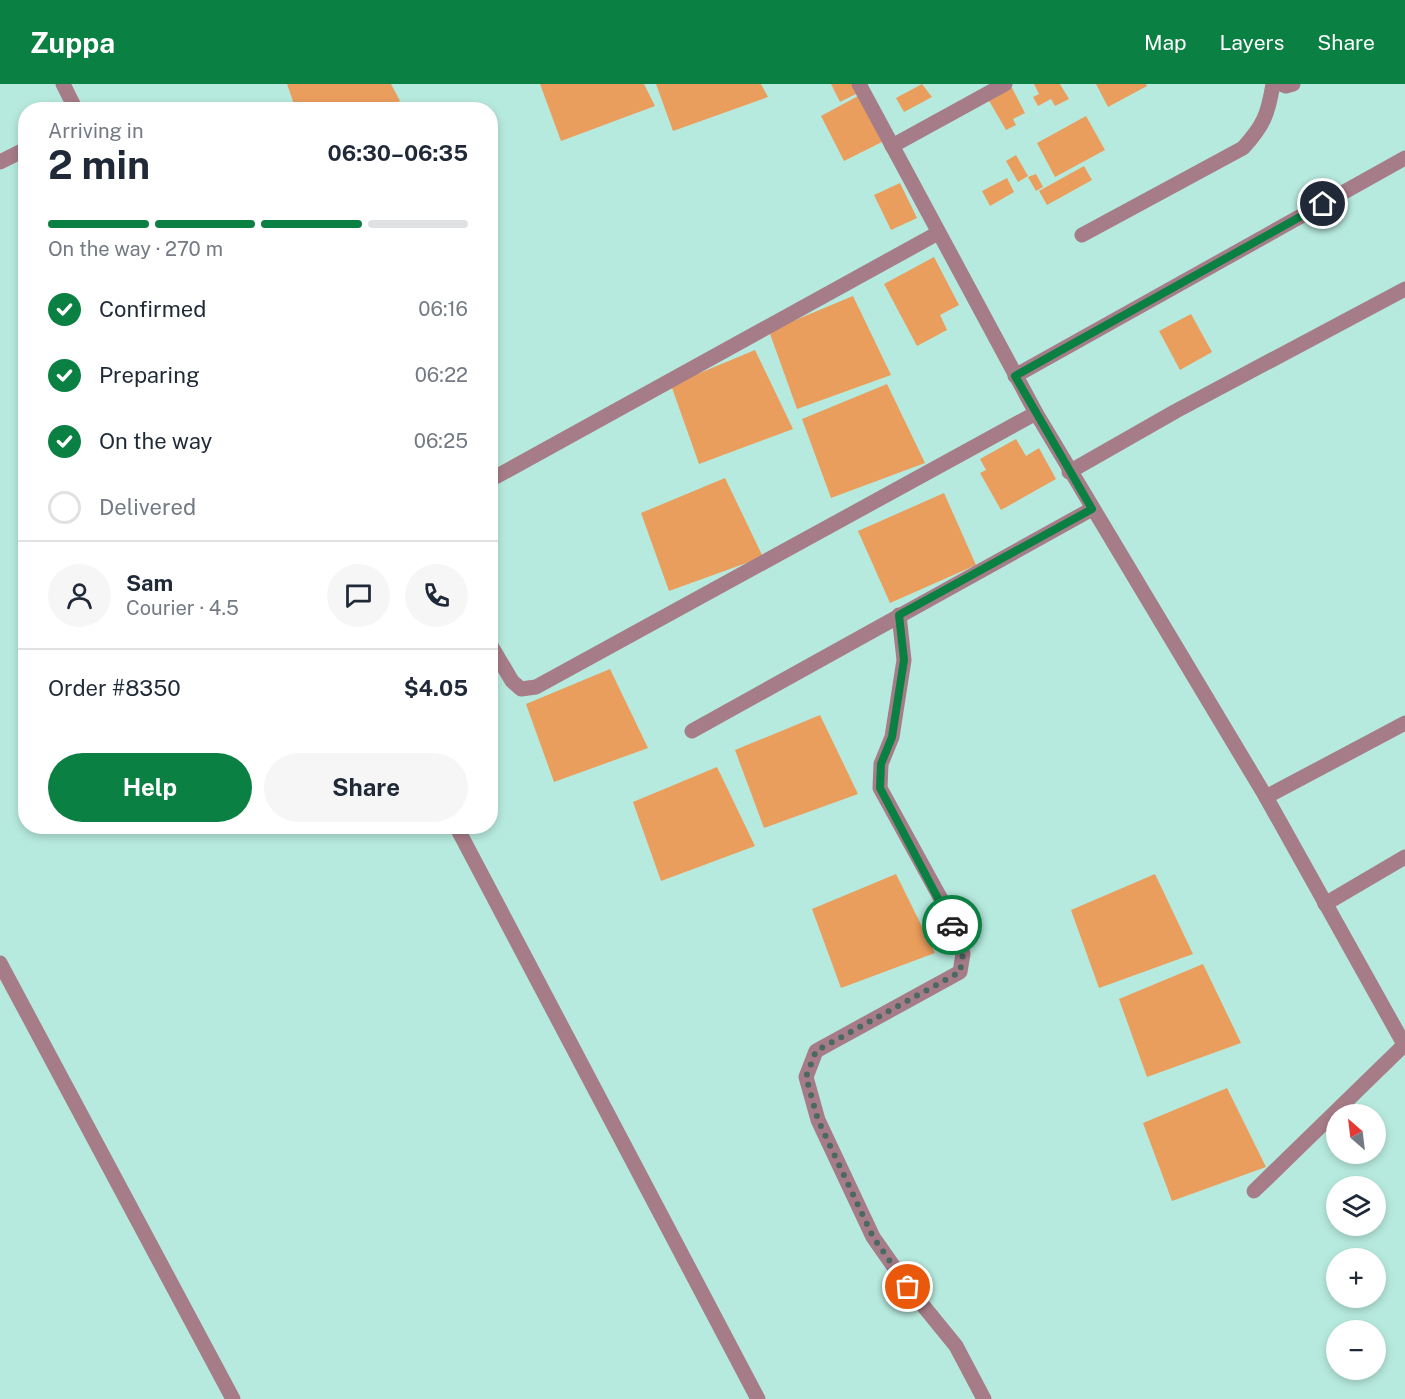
<!DOCTYPE html>
<html lang="en">
<head>
<meta charset="utf-8">
<style>
	:root { --surface:#fff; --page:#f6f6f7; --text:#1f2937; --muted:#747a83; --line:#e0e1e3; --accent:#0b8043 }
	body { margin:0; font-family:"Public Sans",sans-serif; background:var(--page); color:var(--text); height:100vh; display:flex; flex-direction:column; font-size:22px; white-space:nowrap }
	* { box-sizing:border-box; margin:0 }
	p { font-size:20px; color:var(--muted) }
	.icon { flex:none; width:33px; height:33px; fill:none; stroke:currentColor; stroke-width:2; stroke-linecap:round; stroke-linejoin:round }
	.map { position:relative; flex:1; overflow:hidden }
	.panel { position:absolute; left:18px; top:18px; width:480px; height:732px; display:flex; flex-direction:column; background:var(--surface); border-radius:24px; box-shadow:0 3px 9px #0003 }
	.panel>* { flex:none }
	.needle { width:39px; rotate:332deg }
	.tools { position:absolute; left:1326px; top:1020px; display:grid; gap:12px }
	.tools a { display:grid; place-items:center; width:60px; height:60px; border-radius:50%; background:var(--surface); box-shadow:0 3px 9px #0003; font-size:30px }
	.pin { position:absolute; display:grid; place-items:center; width:51px; height:51px; color:#fff; margin:-26px; border:3px solid #fff; border-radius:50%; box-shadow:0 2px 6px #0007 }
	.courier { position:absolute; display:grid; place-items:center; width:60px; height:60px; margin:-30px; border:4px solid #0b8043; border-radius:50%; background:#fff; color:#222; box-shadow:0 2px 8px #0007 }
	.head em { font-style:normal; font-weight:700 }
	.head div { display:flex; flex-direction:column-reverse }
	.head { display:flex; align-items:center; justify-content:space-between; height:102px; padding:0 30px }
	h1 { font-size:39px; font-weight:700; line-height:45px }
	.bar { display:grid; grid-template-columns:repeat(4,1fr); gap:9px 6px; align-content:center; height:72px; padding:0 30px }
	.bar i { height:8px; border-radius:4px; background:var(--line) }
	.bar .selected { background:var(--accent) }
	.bar p { grid-column:span 4 }
	.line { display:flex; align-items:center; gap:15px; padding:0 30px; border-top:2px solid var(--line) }
	.line div { flex:1 }
	.round { display:grid; place-items:center; flex:none; width:63px; height:63px; border-radius:32px; background:var(--page) }
	ol { padding:0 30px; list-style:none }
	li { display:flex; align-items:center; gap:18px; height:66px }
	li p { margin-inline-start:auto }
	li .icon { padding:6px; border-radius:50%; background:var(--accent); color:#fff; stroke-width:4 }
	li:last-child { color:var(--muted) }
	li i { width:33px; height:33px; border:3px solid var(--line); border-radius:50% }
	.primary-button { display:flex; gap:12px; margin-top:auto; padding:12px 30px }
	.primary-button a { flex:1; height:69px; border-radius:36px; background:var(--accent); color:#fff; font-size:24px; font-weight:700; line-height:69px; text-align:center }
	.primary-button a+a { background:var(--page); color:var(--text) }
	header { display:flex; align-items:center; gap:36px; box-sizing:border-box; height:84px; padding:0 30px; background:var(--accent); color:#fff }
	header strong { font-size:28px }
	nav { display:flex; gap:33px; margin-inline-start:auto; font-size:21px }
	.map>svg:first-child { display:block }
	.building { fill:#ea9e5d }
	.lines { fill:none; stroke-linecap:round; stroke-linejoin:round }
	.minor { stroke:#a67c88; stroke-width:15 }
	.done { stroke:#4a6962; stroke-width:6; stroke-dasharray:0 10.8 }
	.route { stroke:#0b8043; stroke-width:8 }
</style>
</head>
<body>
<header>
<strong>Zuppa</strong>
<nav><a>Map</a><a>Layers</a><a>Share</a></nav>
</header>
<div class="map">
<svg width="1405" height="1315" viewBox="0 0 1405 1315">
	<rect width="100%" height="100%" fill="#b7eade"/>
	<g class="building">
		<path d="M287,0H391L400,17L377,26H296Z"/>
		<path d="M540,0H644L655,22L561,57Z"/>
		<path d="M656,0H761L768,13L673,47Z"/>
		<path d="M831,0H853L858,9L840,18Z"/>
		<path d="M922,0L932,13L904,28L896,14Z"/>
		<path d="M1034,0H1060L1069,15L1055,22L1051,15L1038,22L1033,13L1039,10Z"/>
		<path d="M1096,0H1146L1147,2L1108,23Z"/>
		<path d="M1011,2L1025,29L1013,35L1016,41L1006,46L988,15Z"/>
		<path d="M858,12L882,58L844,77L821,32Z"/>
		<path d="M1086,32L1105,66L1055,93L1037,59Z"/>
		<path d="M1016,71L1028,92L1018,98L1006,77Z"/>
		<path d="M1084,82L1092,96L1047,121L1039,107Z"/>
		<path d="M1036,90L1043,103L1036,107L1028,93Z"/>
		<path d="M1007,94L1014,108L990,122L982,107Z"/>
		<path d="M900,99L917,134L891,146L874,111Z"/>
		<path d="M934,173L959,221L940,231L947,246L917,262L884,200Z"/>
		<path d="M853,212L891,291L797,325L769,247Z"/>
		<path d="M1191,230L1212,268L1180,286L1159,247Z"/>
		<path d="M755,266L793,345L699,380L671,301Z"/>
		<path d="M887,300L925,379L831,414L802,335Z"/>
		<path d="M1016,355L1026,372L1039,364L1056,395L1001,426L980,389L986,386L980,375Z"/>
		<path d="M725,394L763,473L669,507L641,429Z"/>
		<path d="M944,409L976,481L890,519L858,447Z"/>
		<path d="M610,585L648,664L554,698L526,620Z"/>
		<path d="M820,631L858,710L764,744L735,666Z"/>
		<path d="M717,683L755,762L661,797L633,718Z"/>
		<path d="M896,790L935,869L841,904L812,825Z"/>
		<path d="M1155,790L1193,870L1099,904L1071,826Z"/>
		<path d="M1203,880L1241,959L1147,993L1119,915Z"/>
		<path d="M1227,1004L1266,1083L1172,1117L1143,1039Z"/>
	</g>
	<g class="lines">
		<g class="minor">
			<path d="M63,0L76,26"/>
			<path d="M859,0L1036,329L1266,713L1405,962"/>
			<path d="M1281,0L1286,2L1293,0"/>
			<path d="M892,62L1005,0"/>
			<path d="M0,78L26,65"/>
			<path d="M1082,151L1243,64C1264,41 1268,30 1273,0"/>
			<path d="M1015,292L1405,74"/>
			<path d="M1069,388L1176,327L1405,205"/>
			<path d="M490,396L938,149"/>
			<path d="M899,531L904,576L892,653L881,680L880,704L947,826L963,870L960,888L816,967L806,993L818,1036L873,1153L908,1203L956,1262L984,1315"/>
			<path d="M490,560L512,597L521,605L536,603L1036,329"/>
			<path d="M692,647L1092,425"/>
			<path d="M1266,713L1405,639"/>
			<path d="M456,742L758,1315"/>
			<path d="M1325,820L1405,773"/>
			<path d="M0,879L233,1315"/>
			<path d="M1254,1107L1404,961"/>
		</g>
	</g>
	<g class="lines">
		<path class="done" d="M908,1203L873,1153L818,1036L806,993L816,967L960,888L963,870L952,841"/>
		<path class="route" d="M952,841L880,704L881,680L892,653L904,576L899,531L1092,425L1015,292L1323,120"/>
	</g>
</svg>
<div class="tools">
<a><svg class="needle" viewBox="-14 -14 28 28"><path d="M0-13l5 13h-10z" fill="#e53935"/><path d="M0 13l5-13h-10z" fill="#747a83"/></svg></a>
<a><svg class="icon" aria-label="layers" viewBox="0 0 24 24"><path d="M12 4l9 5-9 5-9-5zM3 14l9 5 9-5"/></svg></a>
<a>+</a>
<a>−</a>
</div>
<div class="pin" style="left:908px;top:1203px;background:#ea580c"><svg class="icon" aria-label="bag" viewBox="0 0 24 24"><path d="M5 8h14l-1 12H6zM9 8a3 3 0 0 1 6 0"/></svg></div>
<div class="pin" style="left:1323px;top:120px;background:#1f2937"><svg class="icon" aria-label="home" viewBox="0 0 24 24"><path d="M3 11l9-7 9 7M6 9v11h12V9"/></svg></div>
<div class="courier" style="left:952px;top:841px"><svg class="icon" aria-label="car" viewBox="0 0 24 24"><path d="M5 17H2v-5l4-1 3-4h7l3 4 3 1v5h-3M9 17h6M6 11h13"/><circle cx="7" cy="17" r="2"/><circle cx="17" cy="17" r="2"/></svg></div>
<section class="panel">
<div class="head"><div><h1>2 min</h1><p>Arriving in</p></div><em>06:30–06:35</em></div>
<div class="bar"><i class="selected"></i><i class="selected"></i><i class="selected"></i><i></i><p>On the way · 270 m</p></div>
<ol>
<li><svg class="icon" aria-label="check" viewBox="0 0 24 24"><path d="M5 12l5 5 9-10"/></svg>Confirmed<p>06:16</p></li>
<li><svg class="icon" aria-label="check" viewBox="0 0 24 24"><path d="M5 12l5 5 9-10"/></svg>Preparing<p>06:22</p></li>
<li><svg class="icon" aria-label="check" viewBox="0 0 24 24"><path d="M5 12l5 5 9-10"/></svg>On the way<p>06:25</p></li>
<li><i></i>Delivered</li>
</ol>
<div class="line" style="height:108px"><a class="round"><svg class="icon" aria-label="person" viewBox="0 0 24 24"><circle cx="12" cy="8" r="4"/><path d="M4 21q1-7 8-7t8 7"/></svg></a><div><b>Sam</b><p>Courier · 4.5</p></div><a class="round"><svg class="icon" aria-label="chat" viewBox="0 0 24 24"><path d="M4 5h16v11H9l-5 4z"/></svg></a><a class="round"><svg class="icon" aria-label="phone" viewBox="0 0 24 24"><path d="M5 4h4l2 5-3 2q2 4 5 5l2-3 5 2v4C11 20 4 13 5 4z"/></svg></a></div>
<div class="line" style="height:78px"><div>Order #8350</div><b>$4.05</b></div>
<div class="primary-button"><a>Help</a><a>Share</a></div>
</section>
</div>
</body>
</html>
